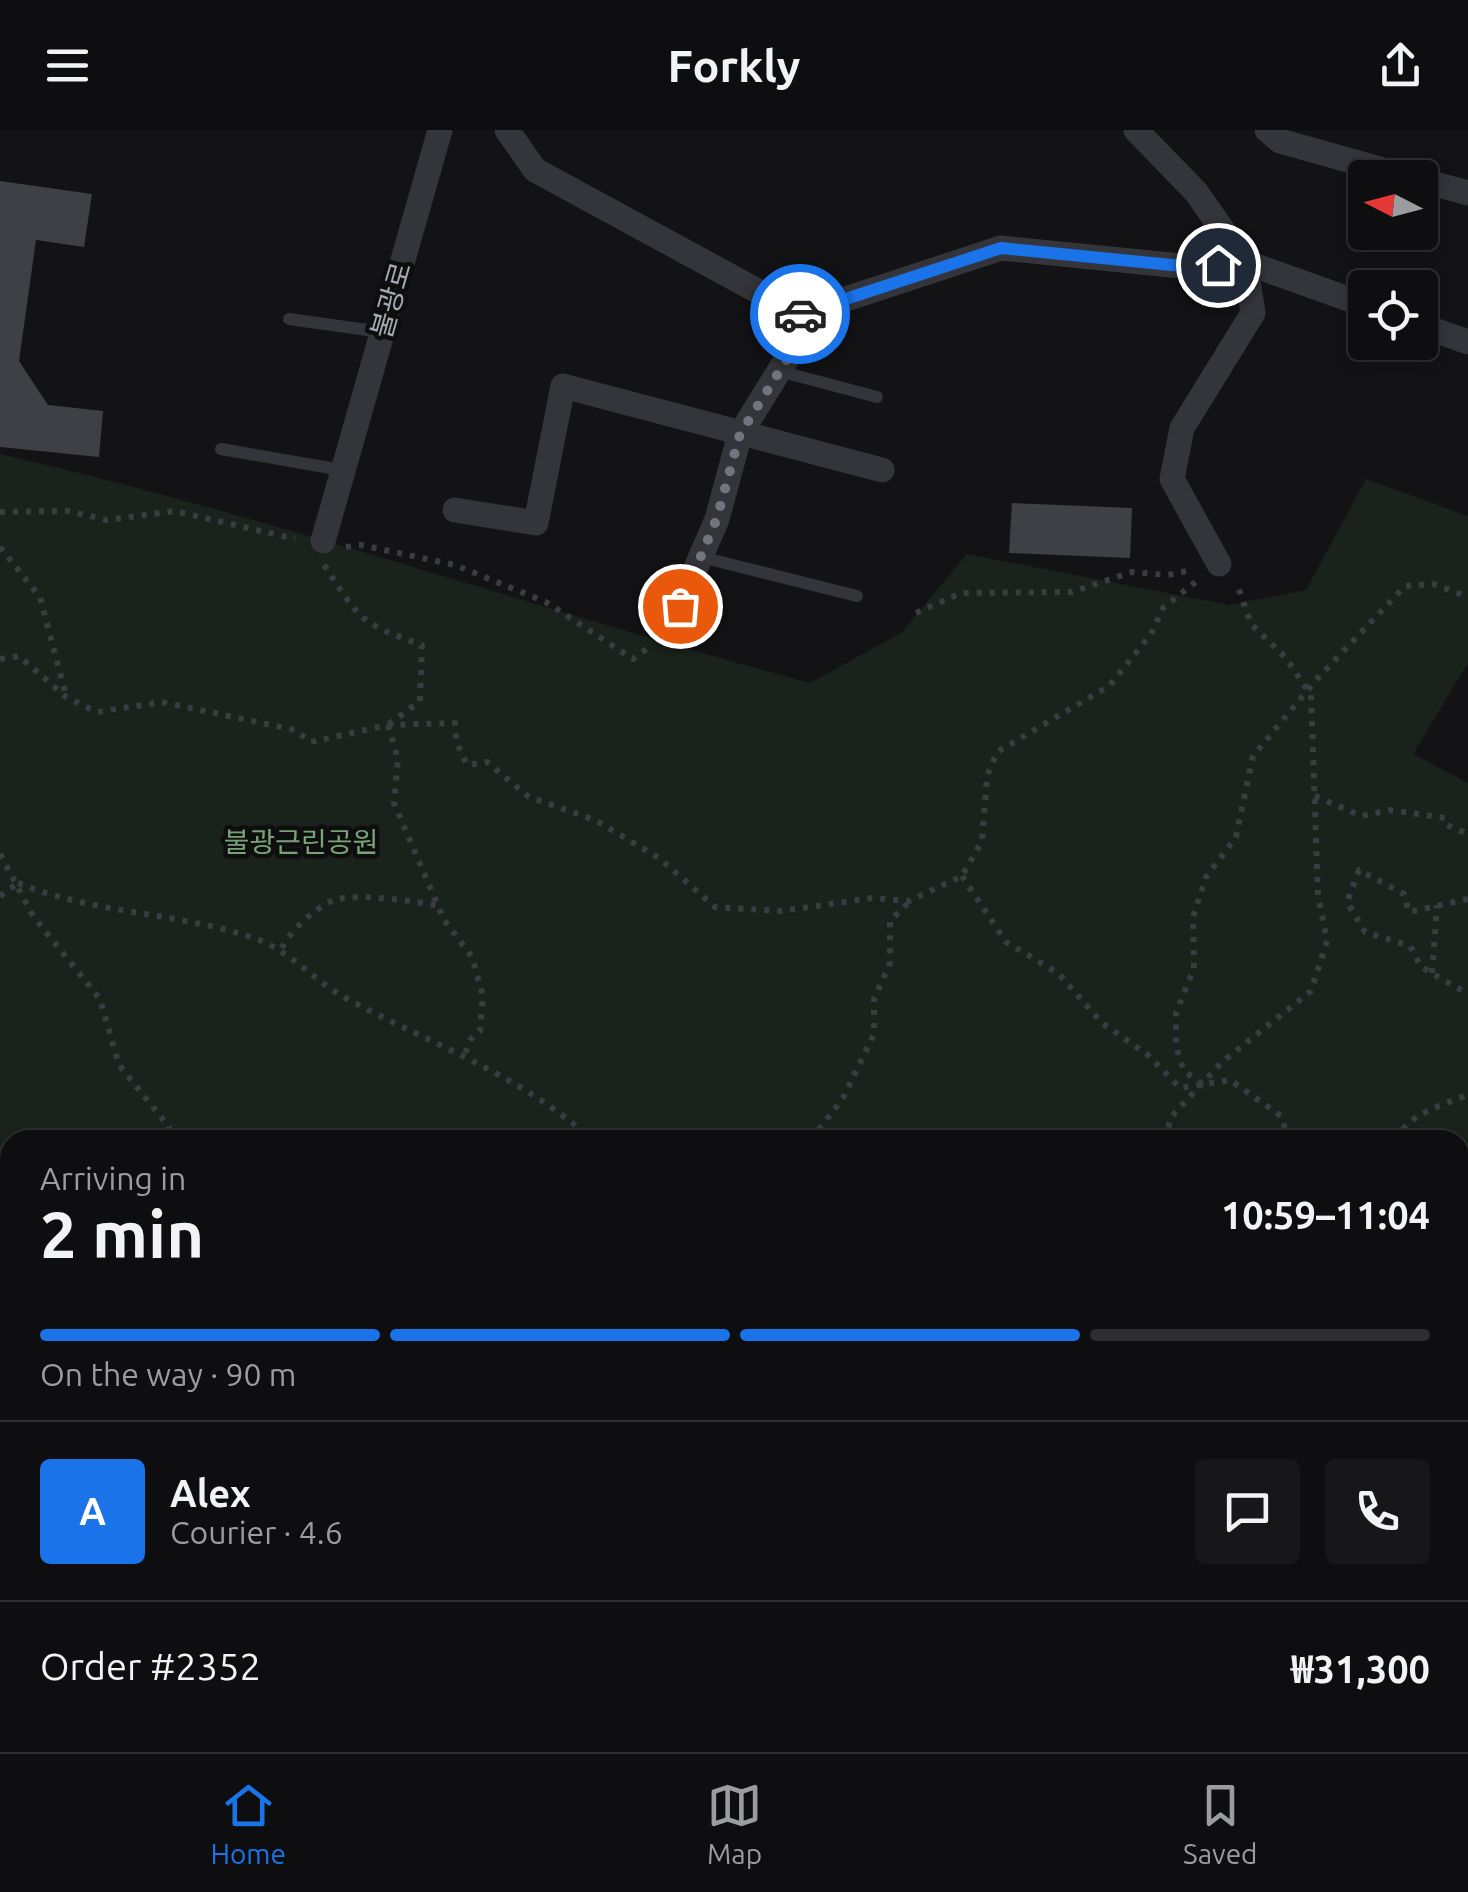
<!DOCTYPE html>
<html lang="en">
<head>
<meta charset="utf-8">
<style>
	:root { --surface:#0e0e10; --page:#171719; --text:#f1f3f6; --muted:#9b9c9f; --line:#2e2e30; --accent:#1a73e8 }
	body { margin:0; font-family:Ubuntu,"Noto Sans KR",sans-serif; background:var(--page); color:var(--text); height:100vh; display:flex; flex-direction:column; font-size:38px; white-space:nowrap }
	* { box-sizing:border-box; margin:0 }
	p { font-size:32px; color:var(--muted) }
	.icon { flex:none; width:55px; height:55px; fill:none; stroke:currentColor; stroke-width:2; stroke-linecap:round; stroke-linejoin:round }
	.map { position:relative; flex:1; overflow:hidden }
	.panel { position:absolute; left:0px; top:1000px; width:1470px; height:622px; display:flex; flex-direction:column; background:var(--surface); border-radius:30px 30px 0 0; box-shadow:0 5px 15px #0003,0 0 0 2px var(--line) }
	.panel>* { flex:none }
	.needle { width:65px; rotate:276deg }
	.fabs { position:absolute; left:1348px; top:30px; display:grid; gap:20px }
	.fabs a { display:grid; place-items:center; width:90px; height:90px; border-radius:10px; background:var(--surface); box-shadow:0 5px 15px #0003,0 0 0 2px var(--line); font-size:50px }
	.pin { position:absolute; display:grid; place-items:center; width:85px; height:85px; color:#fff; margin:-42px; border:5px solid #fff; border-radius:50%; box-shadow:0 2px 10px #0007 }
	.courier { position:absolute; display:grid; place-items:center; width:100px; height:100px; margin:-50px; border:8px solid #1a73e8; border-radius:50%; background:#fff; color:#222; box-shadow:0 2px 12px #0007 }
	.head em { font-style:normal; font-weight:700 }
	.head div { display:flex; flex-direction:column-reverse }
	.head { display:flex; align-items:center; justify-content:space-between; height:170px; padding:0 40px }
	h1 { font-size:65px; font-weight:700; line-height:75px }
	.bar { display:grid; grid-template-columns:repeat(4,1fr); gap:15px 10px; align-content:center; height:120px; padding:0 40px }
	.bar i { height:12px; border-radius:8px; background:var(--line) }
	.bar .current { background:var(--accent) }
	.bar p { grid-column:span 4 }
	.line { display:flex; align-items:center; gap:25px; padding:0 40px; border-top:2px solid var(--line) }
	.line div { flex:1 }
	.round { display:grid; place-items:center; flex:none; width:105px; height:105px; border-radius:10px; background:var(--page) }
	header { display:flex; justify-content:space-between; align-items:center; height:130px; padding:0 40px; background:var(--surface); font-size:45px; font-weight:700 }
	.tab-bar { display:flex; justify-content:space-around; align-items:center; height:140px; border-top:2px solid var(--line); background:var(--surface); font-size:28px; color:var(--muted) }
	.tab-bar a { display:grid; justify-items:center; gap:5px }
	.tab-bar .current { color:var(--accent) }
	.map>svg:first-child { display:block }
	.built { fill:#1f1f22 }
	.green { fill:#1a231b }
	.building { fill:#3e4045 }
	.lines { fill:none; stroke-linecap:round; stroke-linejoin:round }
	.path { stroke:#393c41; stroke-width:6; stroke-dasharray:5 8; stroke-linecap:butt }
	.service { stroke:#33353a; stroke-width:12 }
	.minor { stroke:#33353a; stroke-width:25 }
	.done { stroke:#71757e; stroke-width:10; stroke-dasharray:0 18 }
	.route { stroke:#1a73e8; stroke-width:12 }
	.labels { text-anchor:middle; stroke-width:9; stroke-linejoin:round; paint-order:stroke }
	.street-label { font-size:28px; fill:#a3aab6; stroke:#0e0e0f }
	.park-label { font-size:28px; fill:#78a378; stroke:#0e0e0f }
</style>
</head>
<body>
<header><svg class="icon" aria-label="menu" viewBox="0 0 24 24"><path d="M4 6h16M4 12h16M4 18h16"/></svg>Forkly<svg class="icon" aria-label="share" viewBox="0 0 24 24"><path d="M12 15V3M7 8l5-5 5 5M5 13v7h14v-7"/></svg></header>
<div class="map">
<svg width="1468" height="1622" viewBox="0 0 1468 1622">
	<rect width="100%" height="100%" fill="#131315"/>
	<path class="built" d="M0,1193L10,1200V1278L0,1297Z"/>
	<g class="green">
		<path d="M0,324C274,387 539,480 810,553L901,503L967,424L1229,475L1306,460L1366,349L1468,386V533L1413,624L1468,653V1622H1112L1095,1613L1460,1612V1010H10V1181L0,1174Z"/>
		<path d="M774,1613V1612L928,1613L923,1622H776Z"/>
	</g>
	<g class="building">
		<path d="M0,51L92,64L84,117L36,110L19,231L48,275L103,281L99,327L0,317Z"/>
		<path d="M1012,373L1132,378L1130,428L1009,423Z"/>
	</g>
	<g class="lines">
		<g class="path">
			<path d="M0,382L68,381L107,390L175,381L295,409"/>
			<path d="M0,417L40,467L66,566"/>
			<path d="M346,417L361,415L455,435L546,472L633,529L649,517"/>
			<path d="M324,435C361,490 357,492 422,515L420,571L389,594"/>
			<path d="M916,483L961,463L1072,462L1132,442L1168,445L1191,440"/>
			<path d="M0,529L19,526L66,567L97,582L162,572L295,600L311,612L388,595L455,593L456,611L467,635L487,632L529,667L595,690L659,728L715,777L782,781L872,768L909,771L962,746L982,711L987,646L997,622L1109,556L1151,504L1163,478L1198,450"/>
			<path d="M388,595L398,629L394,673L444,790L472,827L483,866L480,901L470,910L465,924"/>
			<path d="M1315,666L1361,686L1390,680L1445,688L1447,695L1468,704"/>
			<path d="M0,724L33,786L100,869L119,935L169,997L168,1010"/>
			<path d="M962,746L1006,812L1058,843L1102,893L1148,925L1180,958L1230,950L1281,986L1289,1010"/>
			<path d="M18,753C94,784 176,782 254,808C289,820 311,848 342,866C427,913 519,943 592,1010"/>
			<path d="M0,766L18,753"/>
			<path d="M1468,769L1409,782L1404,764L1359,740L1347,772L1365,802L1410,816L1421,837L1468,864"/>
			<path d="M282,818C290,801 315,778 334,770C355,763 417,771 439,776"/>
			<path d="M1432,843L1437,775"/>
			<path d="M1202,954L1184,941L1176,917V883L1194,838L1193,787L1206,747L1236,707L1253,626L1316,550L1405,456L1433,454L1468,467"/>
			<path d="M811,1010L843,968L874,904V869L890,833V791L909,772"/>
			<path d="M1165,1010L1171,987L1222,932L1311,861L1327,811L1318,765L1311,565L1286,528L1251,494L1237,454"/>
			<path d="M1396,1010C1406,985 1444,974 1468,965"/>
			<path d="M1460,1078L1468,1077"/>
			<path d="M1468,1310L1460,1379L1468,1397"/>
			<path d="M1460,1405L1468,1403"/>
			<path d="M1224,1612L1228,1622"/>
			<path d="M834,1622V1612"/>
		</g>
		<g class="service">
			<path d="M289,189L382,202"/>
			<path d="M779,241L877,267"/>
			<path d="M221,319L342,340"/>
			<path d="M701,427L857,466"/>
		</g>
		<g class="minor">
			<path d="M507,0L535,40L800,184"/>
			<path d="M1136,0L1196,62L1245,132L1253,183L1182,298L1172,349L1219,434"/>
			<path d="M1267,0L1280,11L1412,48"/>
			<path d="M1420,50L1468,63"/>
			<path d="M800,184L1001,118L1191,137L1245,132L1365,175"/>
			<path d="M1420,195L1468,212"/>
			<path d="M455,380L536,393L563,256L882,340"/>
			<path d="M323,411L440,0"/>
			<path d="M669,501L717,389L740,304L794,217L800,184"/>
			<path d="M0,1580L10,1575"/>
			<path d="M113,1612L118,1622"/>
			<path d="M447,1612L448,1622"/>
		</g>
	</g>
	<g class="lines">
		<path class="done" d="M680,476L717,388L740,304L794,218L800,184"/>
		<path class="route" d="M800,184L1001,118L1192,137L1218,135"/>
	</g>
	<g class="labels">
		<g class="street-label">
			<text transform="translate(391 170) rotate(-74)" y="10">불광로</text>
		</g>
		<g class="park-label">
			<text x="301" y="722">불광근린공원</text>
		</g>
	</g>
</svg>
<div class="fabs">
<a><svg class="needle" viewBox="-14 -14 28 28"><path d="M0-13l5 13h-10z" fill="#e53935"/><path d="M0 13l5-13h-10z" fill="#9b9c9f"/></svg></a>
<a><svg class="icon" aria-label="locate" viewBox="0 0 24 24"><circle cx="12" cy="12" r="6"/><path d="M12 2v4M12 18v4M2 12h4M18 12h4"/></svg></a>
</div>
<div class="pin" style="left:680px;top:476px;background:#ea580c"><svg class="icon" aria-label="bag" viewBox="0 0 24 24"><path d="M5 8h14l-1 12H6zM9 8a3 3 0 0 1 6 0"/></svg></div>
<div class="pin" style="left:1218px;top:135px;background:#1f2937"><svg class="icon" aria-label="home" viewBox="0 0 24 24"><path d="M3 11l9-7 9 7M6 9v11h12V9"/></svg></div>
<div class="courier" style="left:800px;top:184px"><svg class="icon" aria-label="car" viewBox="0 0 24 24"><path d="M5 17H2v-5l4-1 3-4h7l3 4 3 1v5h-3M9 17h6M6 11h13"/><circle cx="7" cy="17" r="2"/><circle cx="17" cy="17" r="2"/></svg></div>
<section class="panel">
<div class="head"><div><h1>2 min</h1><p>Arriving in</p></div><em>10:59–11:04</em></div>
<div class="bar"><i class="current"></i><i class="current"></i><i class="current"></i><i></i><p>On the way · 90 m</p></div>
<div class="line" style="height:180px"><b class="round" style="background:var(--accent);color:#fff">A</b><div><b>Alex</b><p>Courier · 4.6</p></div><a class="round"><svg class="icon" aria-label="chat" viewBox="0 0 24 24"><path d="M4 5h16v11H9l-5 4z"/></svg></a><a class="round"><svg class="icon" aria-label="phone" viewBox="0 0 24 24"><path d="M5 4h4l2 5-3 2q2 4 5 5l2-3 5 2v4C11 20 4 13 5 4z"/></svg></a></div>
<div class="line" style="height:130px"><div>Order #2352</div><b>₩31,300</b></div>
</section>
</div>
<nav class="tab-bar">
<a class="current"><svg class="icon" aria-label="home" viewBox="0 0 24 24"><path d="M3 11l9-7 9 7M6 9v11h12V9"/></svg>Home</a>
<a><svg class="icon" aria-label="map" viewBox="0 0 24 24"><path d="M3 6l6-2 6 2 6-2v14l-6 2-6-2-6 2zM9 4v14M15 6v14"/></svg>Map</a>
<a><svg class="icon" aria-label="saved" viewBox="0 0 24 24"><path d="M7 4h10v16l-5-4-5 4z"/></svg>Saved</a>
</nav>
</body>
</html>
